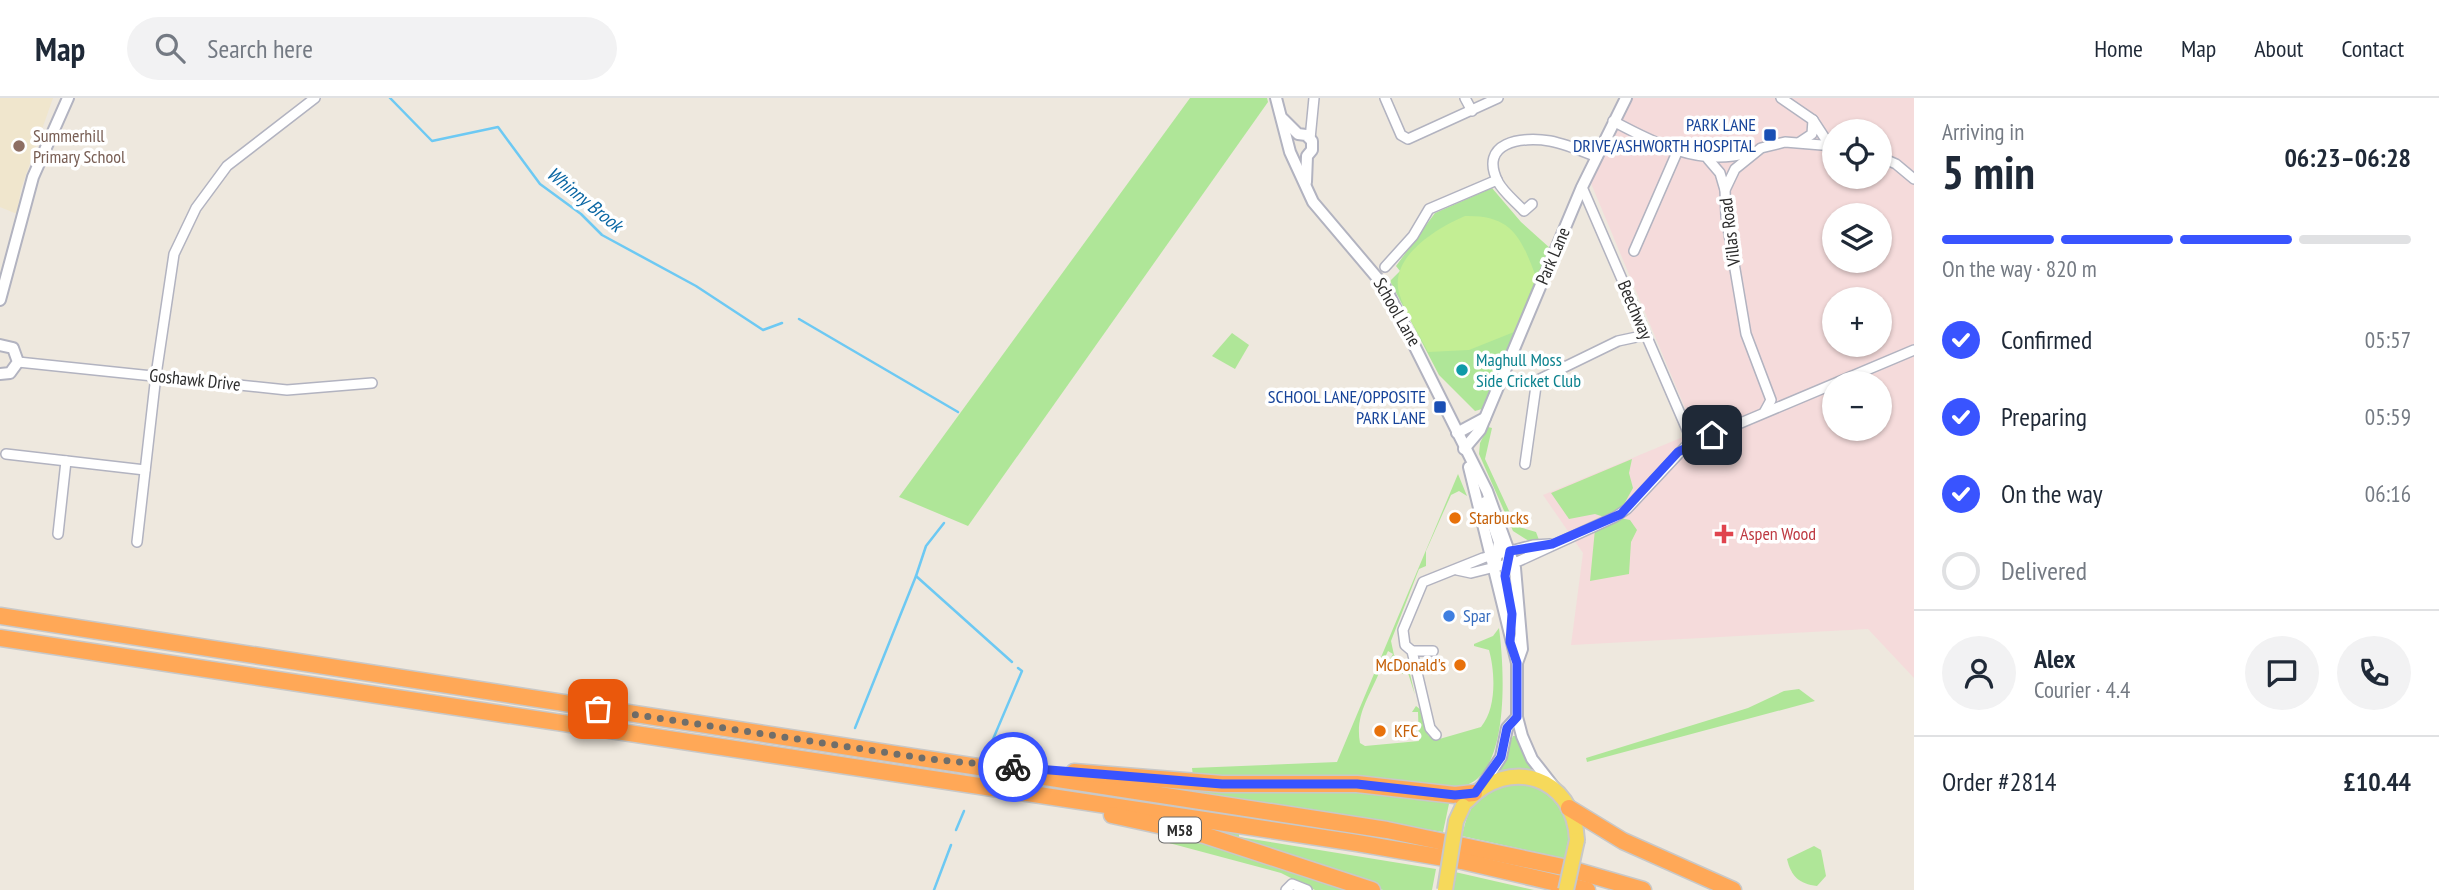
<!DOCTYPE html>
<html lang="en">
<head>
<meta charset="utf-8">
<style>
	:root { --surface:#fff; --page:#f2f2f3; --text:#1f2937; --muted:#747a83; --line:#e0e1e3; --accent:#3954ff }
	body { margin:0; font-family:"PT Sans Narrow",sans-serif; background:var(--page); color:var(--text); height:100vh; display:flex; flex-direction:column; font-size:26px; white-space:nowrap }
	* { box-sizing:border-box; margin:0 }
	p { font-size:23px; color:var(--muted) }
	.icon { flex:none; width:38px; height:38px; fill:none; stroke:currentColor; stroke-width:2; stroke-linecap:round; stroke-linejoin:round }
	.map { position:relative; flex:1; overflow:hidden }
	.details { display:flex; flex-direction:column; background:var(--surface); width:525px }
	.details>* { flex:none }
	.fabs { position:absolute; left:1822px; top:21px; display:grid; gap:14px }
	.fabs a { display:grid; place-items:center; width:70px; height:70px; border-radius:50%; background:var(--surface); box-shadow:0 2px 5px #0004; font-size:35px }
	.pin { position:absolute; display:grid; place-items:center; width:60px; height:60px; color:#fff; margin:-30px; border-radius:14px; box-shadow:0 4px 10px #0006 }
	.courier { position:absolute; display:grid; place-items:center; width:70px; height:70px; margin:-35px; border:5px solid #3954ff; border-radius:50%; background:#fff; color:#222; box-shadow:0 2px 9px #0007 }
	.summary em { font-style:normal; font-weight:700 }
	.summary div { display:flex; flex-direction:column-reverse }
	.summary { display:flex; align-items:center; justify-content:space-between; height:119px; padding:0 28px }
	h1 { font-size:46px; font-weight:700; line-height:52px }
	.bar { display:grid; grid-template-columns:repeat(4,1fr); gap:10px 7px; align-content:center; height:84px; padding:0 28px }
	.bar i { height:9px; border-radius:5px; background:var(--line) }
	.bar .current { background:var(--accent) }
	.bar p { grid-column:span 4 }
	.line { display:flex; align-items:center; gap:18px; padding:0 28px; border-top:2px solid var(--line) }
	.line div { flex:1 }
	.round { display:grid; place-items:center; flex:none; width:74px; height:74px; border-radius:37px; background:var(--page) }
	ol { padding:0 28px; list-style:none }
	li { display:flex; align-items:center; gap:21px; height:77px }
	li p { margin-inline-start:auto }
	li .icon { padding:7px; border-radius:50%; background:var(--accent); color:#fff; stroke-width:4 }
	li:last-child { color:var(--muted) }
	li i { width:38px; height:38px; border:4px solid var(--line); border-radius:50% }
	header { display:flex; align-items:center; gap:42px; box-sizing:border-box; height:98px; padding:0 35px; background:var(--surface); border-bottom:2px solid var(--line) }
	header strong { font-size:33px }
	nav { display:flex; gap:38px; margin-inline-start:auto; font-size:24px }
	.search { width:490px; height:63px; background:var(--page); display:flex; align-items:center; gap:18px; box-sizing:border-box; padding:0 24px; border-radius:38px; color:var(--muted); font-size:26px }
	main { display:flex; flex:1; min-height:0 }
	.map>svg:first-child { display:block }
	.education { fill:#f0e6cd }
	.medical { fill:#f5dbdb; fill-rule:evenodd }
	.green { fill:#afe698 }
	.pitch { fill:#c3ee94 }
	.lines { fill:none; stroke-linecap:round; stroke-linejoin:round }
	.stream { stroke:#6dc9f3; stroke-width:2.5 }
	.minor-casing { stroke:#b2b3c0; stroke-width:12 }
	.tertiary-casing { stroke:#b2b3c0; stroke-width:14 }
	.primary-casing { stroke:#c8c8c8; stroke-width:18 }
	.motorway-casing { stroke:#c8c8c8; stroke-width:19 }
	.minor { stroke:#fff; stroke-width:9 }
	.tertiary { stroke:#fff; stroke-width:10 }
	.primary { stroke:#f6d95b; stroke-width:14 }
	.motorway { stroke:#ffa857; stroke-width:16 }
	.primary-bridge-casing { stroke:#c8c8c8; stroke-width:18; stroke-linecap:butt }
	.primary-bridge { stroke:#f6d95b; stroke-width:14 }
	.done { stroke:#706e6a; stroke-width:7; stroke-dasharray:0 12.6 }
	.route { stroke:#3954ff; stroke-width:9 }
	.transit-dot { fill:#1a4fb4; stroke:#fff; stroke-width:2.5 }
	.education-dot { fill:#8d6e63; stroke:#fff; stroke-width:2.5 }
	.culture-dot { fill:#0f9aa8; stroke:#fff; stroke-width:2.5 }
	.food-dot { fill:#e8710a; stroke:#fff; stroke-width:2.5 }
	.health-dot { fill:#e0444e; stroke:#fff; stroke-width:2.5 }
	.shop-dot { fill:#3f7fe0; stroke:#fff; stroke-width:2.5 }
	.labels { text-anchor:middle; stroke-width:7; stroke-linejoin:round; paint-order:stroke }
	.shield { fill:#fff; stroke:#6b6b6b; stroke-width:2 }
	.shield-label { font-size:16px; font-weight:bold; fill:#2c2c2c }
	.transit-label { font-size:18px; fill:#164399; stroke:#fff; text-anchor:end }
	.education-label { font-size:18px; fill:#785e54; stroke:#fff; text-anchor:start }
	.street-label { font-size:18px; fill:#2c2c2c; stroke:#fff }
	.culture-label { font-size:18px; fill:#0d838f; stroke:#fff; text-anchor:start }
	.food-label { font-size:18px; fill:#c56008; stroke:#fff; text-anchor:start }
	.health-label { font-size:18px; fill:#be3a42; stroke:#fff; text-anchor:start }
	.shop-label { font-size:18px; fill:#366cbe; stroke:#fff; text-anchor:start }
	.water-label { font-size:19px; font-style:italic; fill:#0966a3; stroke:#fff }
</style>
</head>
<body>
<header>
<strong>Map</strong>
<div class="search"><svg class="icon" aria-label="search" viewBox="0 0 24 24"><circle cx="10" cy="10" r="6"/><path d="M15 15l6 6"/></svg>Search here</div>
<nav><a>Home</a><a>Map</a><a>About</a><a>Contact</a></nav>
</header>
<main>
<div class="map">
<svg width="1914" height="792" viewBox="0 0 1914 792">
	<rect width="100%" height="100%" fill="#eee8de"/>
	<path class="education" d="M0,0H53L21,91L17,116L0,109Z"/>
	<path class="medical" d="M1630,0H1914V580L1868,531L1571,547L1583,455L1543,397L1695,334L1590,83ZM1834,33H1880V79H1834ZM1834,117H1880V163H1834ZM1834,201H1880V247H1834ZM1834,285H1880V331H1834Z"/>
	<g class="green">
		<path d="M1190,0H1267L1268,4L968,428L899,399Z"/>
		<path d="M1492,90L1521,124L1551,151L1497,281L1490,284V292L1482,311L1475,313L1439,277L1390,183L1400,173L1396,168L1435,115Z"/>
		<path d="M1232,235L1249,247L1235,271L1212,258Z"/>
		<path d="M1488,329L1492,330L1485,361L1516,428L1536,434L1539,442L1529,443L1513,433L1479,356L1480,345Z"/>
		<path d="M1632,361L1629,375L1633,390L1623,408L1604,419L1595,416L1569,421L1551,395Z"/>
		<path d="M1458,376L1467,398L1459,393L1451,397L1426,453V468L1419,471L1391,543L1394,557L1408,567L1415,597L1408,575L1402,576L1405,569L1392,563L1388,571L1385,569L1393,556L1388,553L1382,566L1378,565L1376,571L1379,575C1368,601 1355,618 1360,645L1365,648L1419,643L1418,614H1412L1416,608L1421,612L1428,637L1436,642L1481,629C1497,610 1495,574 1489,552L1474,548V546L1493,538L1499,530C1504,567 1513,691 1453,689V693L1425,686L1371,682L1193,678L1192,670L1337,664Z"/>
		<path d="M1620,420L1630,422L1637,432L1631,444L1629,476L1590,483L1595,431Z"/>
		<path d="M1799,591L1815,603L1587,664L1586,660L1748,610L1784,593Z"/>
		<path d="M1513,638H1519L1538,675L1497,674Z"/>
		<path d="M1514,683C1561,694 1576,712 1567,761L1462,738C1470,700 1480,696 1514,683Z"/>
		<path d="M1134,684L1308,689L1450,701L1443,734Z"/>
		<path d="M1178,704L1440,750L1439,754L1176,713Z"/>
		<path d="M1174,725L1239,735V739L1436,771L1432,792H1383Z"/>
		<path d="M1171,736L1353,792H1315L1281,775L1169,745Z"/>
		<path d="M1814,748L1821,752L1826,778L1817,788C1799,786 1791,778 1787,761Z"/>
		<path d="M1455,774L1534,792H1452Z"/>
	</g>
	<path class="pitch" d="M1465,118C1512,117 1521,139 1536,179L1514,234L1469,252L1428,254C1419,235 1405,215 1399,195C1389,158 1439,129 1465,118Z"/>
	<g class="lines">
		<g class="stream">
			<path d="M390,0L432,43L498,29L540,86L581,116L602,137L696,188L763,232L782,225"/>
			<path d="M799,221L958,314"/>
			<path d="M916,478L926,448L944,425"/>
			<path d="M855,630L916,478L1012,564"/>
			<path d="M988,653L1022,573L1018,570"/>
			<path d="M956,732L964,713"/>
			<path d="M934,792L951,747"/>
		</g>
		<g class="minor-casing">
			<g id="minor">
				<path d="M1385,0L1401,37L1408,41L1498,0"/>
				<path d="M1465,0L1472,13"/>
				<path d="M1781,0L1813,22"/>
				<path d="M1613,23C1654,45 1700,69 1747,55"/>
				<path d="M1310,41L1314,0"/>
				<path d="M1800,44L1812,36L1813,22L1830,48"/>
				<path d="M1880,59L1896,66L1914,81"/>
				<path d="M1708,61L1720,75L1725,92"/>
				<path d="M1582,89L1688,334"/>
				<path d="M1532,106L1524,113C1516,104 1504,95 1498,84C1478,44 1522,38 1550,43C1566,46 1582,53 1597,59"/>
				<path d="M1634,153L1678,52"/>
				<path d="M1385,169L1413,138L1429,111L1497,82"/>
				<path d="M18,264L287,292L372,285"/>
				<path d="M1765,313L1771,302L1746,236L1726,118L1725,92L1735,71L1761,50L1785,44L1834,48"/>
				<path d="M6,356L145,372"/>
				<path d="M1525,366L1536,288L1540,281L1618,243L1646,237"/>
				<path d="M58,436L66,363"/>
				<path d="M137,444L156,277L174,156L196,110L227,68L315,0"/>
				<path d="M1457,472L1471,475L1519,463L1615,419L1627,411L1686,348L1914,252"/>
				<path d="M1412,553H1433"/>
				<path d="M1436,637L1430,630L1412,553L1405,547L1403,532L1423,484L1483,460L1533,447L1550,446"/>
				<path d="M1286,792L1292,786L1307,792"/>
			</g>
		</g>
		<g class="tertiary-casing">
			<g id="tertiary">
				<path d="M1276,0L1290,54L1313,104L1385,189L1487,393L1515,470L1522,551L1517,565"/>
				<path d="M1283,21L1298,36L1306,37L1312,43V52L1307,58L1306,84"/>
				<path d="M0,202L33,79L68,0"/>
				<path d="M0,247L13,250L18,264L10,275L0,276"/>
				<path d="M1457,335L1485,320"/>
				<path d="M1464,351L1480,332L1582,89L1626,0"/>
				<path d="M1469,369L1517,565V619L1522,638L1532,661L1554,689"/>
				<path d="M1485,404L1499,444L1496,462"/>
				<path d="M1509,455L1505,478L1511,529"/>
				<path d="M1482,688L1501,659L1507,630L1517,619"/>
			</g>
		</g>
		<g class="primary-casing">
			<path id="primary" d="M1467,703C1509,658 1574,678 1577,742"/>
		</g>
		<g class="motorway-casing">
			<g id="motorway">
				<path d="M0,518L1387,732L1563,769L1643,792"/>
				<path d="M0,540L1357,745L1462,763L1587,792"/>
				<path d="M1074,674L1222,686H1357L1455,697L1474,695"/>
				<path d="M1569,710L1623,743L1733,792"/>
				<path d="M1112,717L1204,737L1372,792"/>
			</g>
		</g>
		<use href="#minor" class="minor"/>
		<use href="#tertiary" class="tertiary"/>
		<use href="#primary" class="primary"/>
		<use href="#motorway" class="motorway"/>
		<g class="primary-bridge-casing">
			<g id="primary-bridge">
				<path d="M1445,792L1456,723L1463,708"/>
				<path d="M1566,792L1577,742"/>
			</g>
		</g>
		<use href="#primary-bridge" class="primary-bridge"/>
	</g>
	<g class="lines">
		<path class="done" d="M598,611L929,661L1013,669"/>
		<path class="route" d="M1013,669L1222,686H1357L1455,697L1475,695L1501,659L1507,630L1517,619V565L1510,544L1512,516L1505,478L1510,453L1552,446L1621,416L1678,354L1712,337"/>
	</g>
	<g class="transit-dot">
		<rect x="1763" y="30" width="14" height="14" rx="3.5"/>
		<rect x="1433" y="302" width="14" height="14" rx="3.5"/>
	</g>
	<circle class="education-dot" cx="19" cy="48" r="7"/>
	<circle class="culture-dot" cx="1462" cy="272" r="7"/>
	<g class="food-dot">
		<circle cx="1455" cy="420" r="7"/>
		<circle cx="1460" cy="567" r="7"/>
		<circle cx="1380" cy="633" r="7"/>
	</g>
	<path class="health-dot" d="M1720.5 425.5h7v7h7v7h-7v7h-7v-7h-7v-7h7z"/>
	<circle class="shop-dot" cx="1449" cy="518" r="7"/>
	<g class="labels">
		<rect class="shield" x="1159" y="719.5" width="42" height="25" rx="5"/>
		<g class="shield-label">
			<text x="1180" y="738">M58</text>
		</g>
		<g class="transit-label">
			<text x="1756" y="33">PARK LANE<tspan x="1756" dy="21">DRIVE/ASHWORTH HOSPITAL</tspan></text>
			<text x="1426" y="305">SCHOOL LANE/OPPOSITE<tspan x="1426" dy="21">PARK LANE</tspan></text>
		</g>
		<g class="education-label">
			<text x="33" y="44">Summerhill<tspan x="33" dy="21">Primary School</tspan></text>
		</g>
		<g class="street-label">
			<text transform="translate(1730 134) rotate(-97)" y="6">Villas Road</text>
			<text transform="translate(1553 158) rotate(-67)" y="6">Park Lane</text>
			<text transform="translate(1635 212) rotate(67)" y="6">Beechway</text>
			<text transform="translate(1397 214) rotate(60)" y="6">School Lane</text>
			<text transform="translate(195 282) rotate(6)" y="6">Goshawk Drive</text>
		</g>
		<g class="culture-label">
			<text x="1476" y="268">Maghull Moss<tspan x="1476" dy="21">Side Cricket Club</tspan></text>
		</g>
		<g class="food-label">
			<text x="1469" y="426">Starbucks</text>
			<text x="1446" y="573" text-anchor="end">McDonald's</text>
			<text x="1394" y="639">KFC</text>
		</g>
		<g class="health-label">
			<text x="1740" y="442">Aspen Wood</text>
		</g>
		<g class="shop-label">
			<text x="1463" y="524">Spar</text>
		</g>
		<g class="water-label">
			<text transform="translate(585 101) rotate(39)" y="7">Whinny Brook</text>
		</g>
	</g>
</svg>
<div class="fabs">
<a><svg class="icon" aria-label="locate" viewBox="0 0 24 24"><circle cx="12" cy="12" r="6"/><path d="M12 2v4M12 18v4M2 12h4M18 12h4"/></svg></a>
<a><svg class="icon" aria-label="layers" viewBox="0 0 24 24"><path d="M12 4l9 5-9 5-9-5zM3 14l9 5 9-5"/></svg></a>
<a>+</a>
<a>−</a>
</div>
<div class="pin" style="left:598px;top:611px;background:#ea580c"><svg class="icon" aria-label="bag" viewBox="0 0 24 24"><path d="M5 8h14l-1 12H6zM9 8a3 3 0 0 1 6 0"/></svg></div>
<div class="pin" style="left:1712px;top:337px;background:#1f2937"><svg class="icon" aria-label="home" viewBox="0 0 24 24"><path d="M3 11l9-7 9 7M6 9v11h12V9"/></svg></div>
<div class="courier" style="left:1013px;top:669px"><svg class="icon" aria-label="bike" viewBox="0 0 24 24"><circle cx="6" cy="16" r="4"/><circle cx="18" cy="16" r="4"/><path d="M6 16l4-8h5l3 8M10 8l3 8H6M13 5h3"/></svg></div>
</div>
<section class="details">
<div class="summary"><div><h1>5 min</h1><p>Arriving in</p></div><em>06:23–06:28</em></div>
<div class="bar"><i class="current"></i><i class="current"></i><i class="current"></i><i></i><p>On the way · 820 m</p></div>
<ol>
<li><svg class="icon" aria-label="check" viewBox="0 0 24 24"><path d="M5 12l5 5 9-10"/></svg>Confirmed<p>05:57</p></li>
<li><svg class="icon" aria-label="check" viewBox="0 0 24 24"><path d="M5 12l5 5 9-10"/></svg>Preparing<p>05:59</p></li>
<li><svg class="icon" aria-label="check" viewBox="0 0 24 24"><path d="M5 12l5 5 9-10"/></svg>On the way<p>06:16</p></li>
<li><i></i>Delivered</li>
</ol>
<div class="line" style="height:126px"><a class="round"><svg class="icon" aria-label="person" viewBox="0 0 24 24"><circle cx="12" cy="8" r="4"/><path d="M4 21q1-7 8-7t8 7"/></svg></a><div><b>Alex</b><p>Courier · 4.4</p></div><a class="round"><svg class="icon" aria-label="chat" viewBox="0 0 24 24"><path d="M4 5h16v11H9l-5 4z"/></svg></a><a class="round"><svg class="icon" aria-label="phone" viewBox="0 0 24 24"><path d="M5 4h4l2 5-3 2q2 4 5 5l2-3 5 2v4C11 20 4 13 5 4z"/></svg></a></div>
<div class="line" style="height:91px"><div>Order #2814</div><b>£10.44</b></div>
</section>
</main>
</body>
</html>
